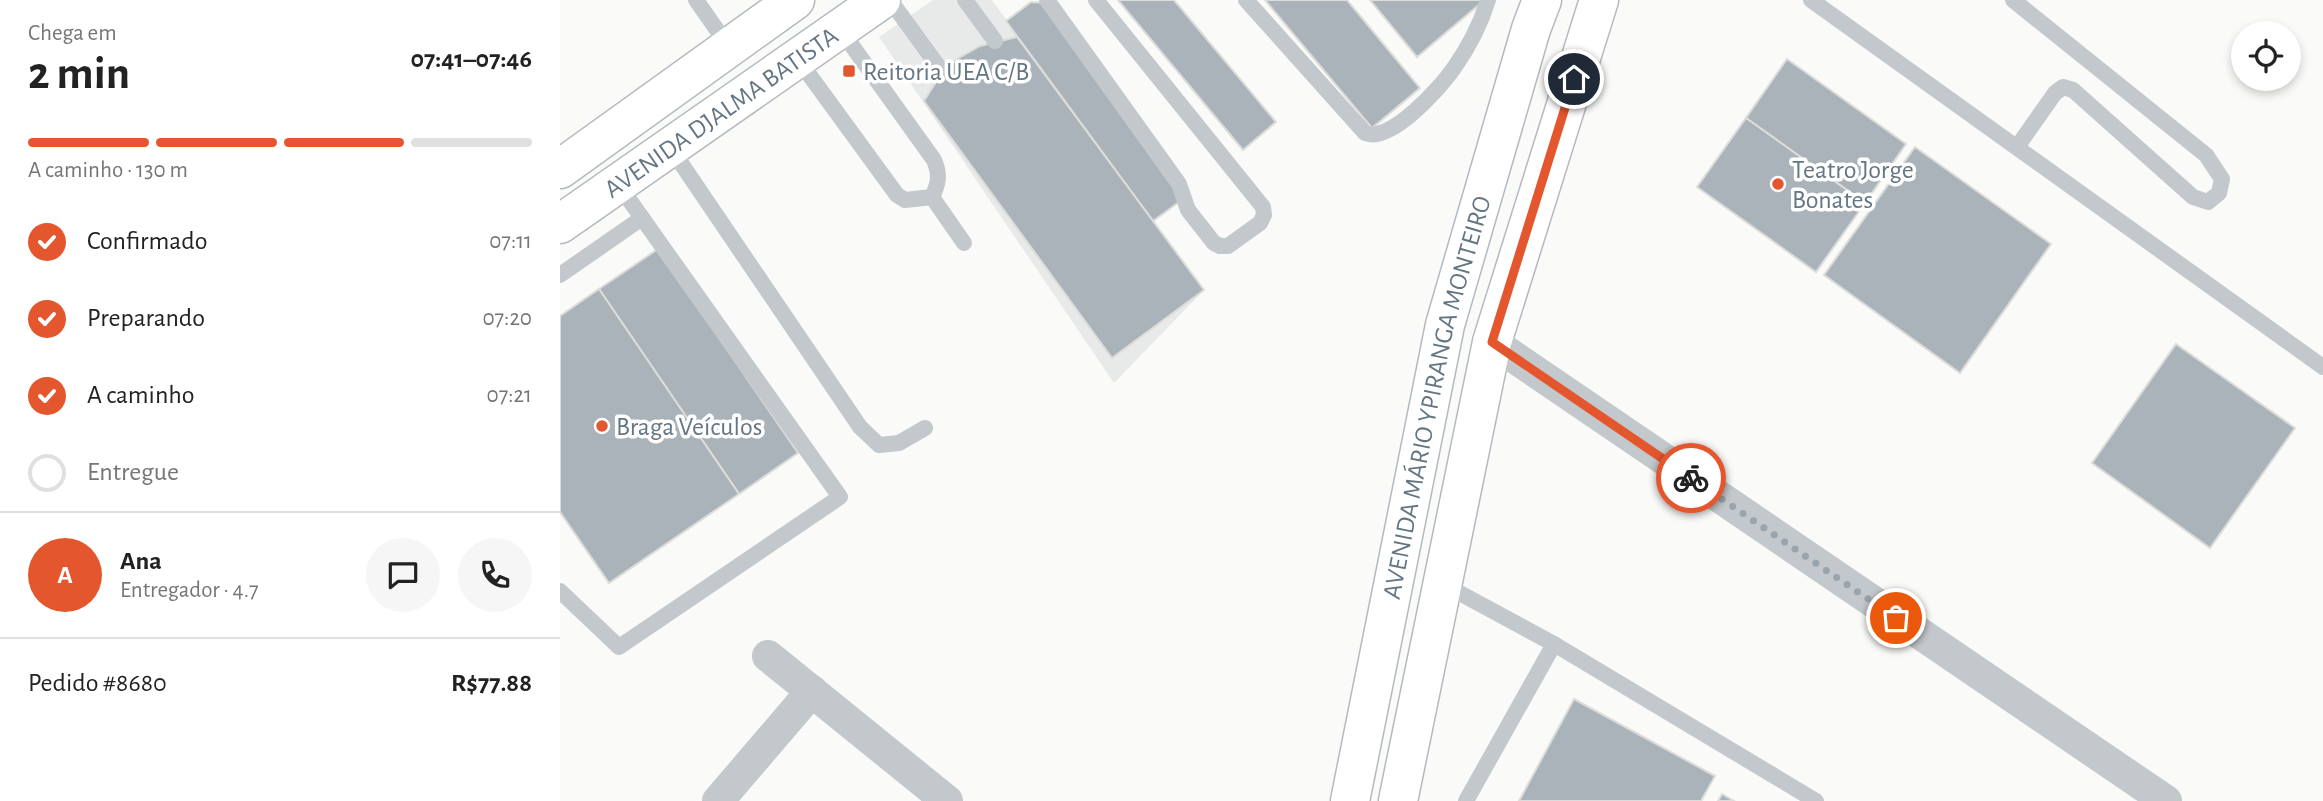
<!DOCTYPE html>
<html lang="pt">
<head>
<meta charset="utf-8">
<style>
	:root { --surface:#fff; --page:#f6f6f6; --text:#222; --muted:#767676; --line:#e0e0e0; --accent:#e4572e }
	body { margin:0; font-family:"Alegreya Sans",sans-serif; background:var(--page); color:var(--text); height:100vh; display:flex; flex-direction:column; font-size:26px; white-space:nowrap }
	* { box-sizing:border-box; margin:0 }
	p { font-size:23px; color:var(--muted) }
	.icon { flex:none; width:38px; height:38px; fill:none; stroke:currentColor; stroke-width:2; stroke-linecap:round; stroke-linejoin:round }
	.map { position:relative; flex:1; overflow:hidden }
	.details { display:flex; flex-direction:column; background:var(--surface); width:560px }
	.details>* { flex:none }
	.fabs { position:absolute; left:1671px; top:21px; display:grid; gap:14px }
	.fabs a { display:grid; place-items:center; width:70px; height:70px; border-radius:50%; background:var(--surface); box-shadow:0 4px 10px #0003; font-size:35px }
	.pin { position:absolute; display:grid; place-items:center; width:60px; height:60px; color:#fff; margin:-30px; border:4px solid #fff; border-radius:50%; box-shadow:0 2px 7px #0007 }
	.courier { position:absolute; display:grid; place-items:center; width:70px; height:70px; margin:-35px; border:5px solid #e4572e; border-radius:50%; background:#fff; color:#222; box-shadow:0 2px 9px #0007 }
	.headline em { font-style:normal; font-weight:700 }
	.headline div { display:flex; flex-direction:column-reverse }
	.headline { display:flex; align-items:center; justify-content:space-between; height:119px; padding:0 28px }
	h1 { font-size:46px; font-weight:700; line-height:52px }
	.bar { display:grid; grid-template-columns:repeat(4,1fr); gap:10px 7px; align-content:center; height:84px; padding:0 28px }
	.bar i { height:9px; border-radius:5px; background:var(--line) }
	.bar .active { background:var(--accent) }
	.bar p { grid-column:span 4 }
	.line { display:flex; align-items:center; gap:18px; padding:0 28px; border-top:2px solid var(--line) }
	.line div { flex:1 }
	.round { display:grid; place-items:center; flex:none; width:74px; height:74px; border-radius:37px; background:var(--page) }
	ol { padding:0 28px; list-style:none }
	li { display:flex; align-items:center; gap:21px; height:77px }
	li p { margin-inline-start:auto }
	li .icon { padding:7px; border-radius:50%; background:var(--accent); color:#fff; stroke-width:4 }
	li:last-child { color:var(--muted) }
	li i { width:38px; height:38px; border:4px solid var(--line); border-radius:50% }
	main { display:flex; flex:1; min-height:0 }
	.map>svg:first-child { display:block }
	.built { fill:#e8e9e9 }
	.building { fill:#aab3b9; stroke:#dcdcda; stroke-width:2 }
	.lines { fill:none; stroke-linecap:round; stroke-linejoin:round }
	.secondary-casing { stroke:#b3babf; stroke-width:41 }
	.lane { stroke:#c3c8cc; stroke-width:16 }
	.street { stroke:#c3c8cc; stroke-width:32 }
	.secondary { stroke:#fff; stroke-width:38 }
	.done { stroke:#99a4ac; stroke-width:7; stroke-dasharray:0 12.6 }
	.route { stroke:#e4572e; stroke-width:9 }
	.poi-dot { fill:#e4572e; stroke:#fff; stroke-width:2.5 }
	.labels { text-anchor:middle; stroke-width:7; stroke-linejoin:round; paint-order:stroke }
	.poi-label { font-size:26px; fill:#657683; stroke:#fff; text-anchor:start }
	.street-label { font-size:26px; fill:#657683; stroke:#fff }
</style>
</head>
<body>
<main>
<section class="details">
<div class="headline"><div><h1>2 min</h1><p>Chega em</p></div><em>07:41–07:46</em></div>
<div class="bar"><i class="active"></i><i class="active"></i><i class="active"></i><i></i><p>A caminho · 130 m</p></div>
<ol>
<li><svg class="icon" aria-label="check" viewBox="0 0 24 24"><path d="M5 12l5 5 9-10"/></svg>Confirmado<p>07:11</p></li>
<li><svg class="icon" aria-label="check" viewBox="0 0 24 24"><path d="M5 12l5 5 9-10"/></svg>Preparando<p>07:20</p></li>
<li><svg class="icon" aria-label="check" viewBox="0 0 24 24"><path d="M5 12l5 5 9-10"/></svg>A caminho<p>07:21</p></li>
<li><i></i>Entregue</li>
</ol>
<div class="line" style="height:126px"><b class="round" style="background:var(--accent);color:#fff">A</b><div><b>Ana</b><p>Entregador · 4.7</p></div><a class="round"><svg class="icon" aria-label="chat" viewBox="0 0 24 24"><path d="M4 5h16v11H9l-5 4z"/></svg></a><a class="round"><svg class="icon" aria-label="phone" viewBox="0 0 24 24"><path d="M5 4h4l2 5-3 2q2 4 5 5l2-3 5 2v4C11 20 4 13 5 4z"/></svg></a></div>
<div class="line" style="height:91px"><div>Pedido #8680</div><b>R$77.88</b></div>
</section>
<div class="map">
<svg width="1763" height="801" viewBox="0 0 1763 801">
	<rect width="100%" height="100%" fill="#fafaf8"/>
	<path class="built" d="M373,0H432L644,290L554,383L319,37Z"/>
	<g class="building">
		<path d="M558,0H614L716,122L683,150Z"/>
		<path d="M705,0H787L860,88L812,128Z"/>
		<path d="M810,0H919L921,3L857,57Z"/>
		<path d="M471,2L484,3L621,192L619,202L593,221L446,21Z"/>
		<path d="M457,37L644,290L552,358L364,101L379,77L397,59L420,46Z"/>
		<path d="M1227,59L1346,144L1305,203L1186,118Z"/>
		<path d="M1186,118L1305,203L1256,272L1137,187Z"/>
		<path d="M1355,147L1491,244L1400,373L1264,275Z"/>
		<path d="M98,249L238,453L179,494L39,289Z"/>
		<path d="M39,289L179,494L49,583L0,512V316Z"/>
		<path d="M1616,344L1735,428L1650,548L1532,463Z"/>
		<path d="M1014,699L1155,776L1141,801H959Z"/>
		<path d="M1162,794L1174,801H1158Z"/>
	</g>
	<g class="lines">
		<g class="secondary-casing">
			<g id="secondary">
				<path d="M0,169L235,0"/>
				<path id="s1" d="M0,224L321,0"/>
				<path id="s2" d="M790,801L885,325L971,29L982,0"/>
				<path d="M838,801L932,342L1039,0"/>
			</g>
		</g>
		<g class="lane">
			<path d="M136,0L169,47"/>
			<path d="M330,0L383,73"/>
			<path d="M405,0L435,41"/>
			<path d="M487,0L619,184L628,210L654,243L660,246H668L700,223L704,215L703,207L536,0"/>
			<path d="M686,0L805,133C830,144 880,88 894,68C908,48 921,23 928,0"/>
			<path d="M1251,0L1763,367"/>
			<path d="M1453,0L1646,155L1662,179L1659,193L1648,202L1633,197L1513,90L1503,87L1495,93L1457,147"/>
			<path d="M280,29L374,160C380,174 379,183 372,197"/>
			<path d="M237,58L337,195L345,200L372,197"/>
			<path d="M110,147L300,427L319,445L339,443L365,428"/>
			<path d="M372,197L404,243"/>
			<path d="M0,275L82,218"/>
			<path d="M883,584L994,644L1256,801"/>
			<path d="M0,591L59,647L280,497L58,184"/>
			<path d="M906,801L994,644"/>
		</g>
		<g class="street">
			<path d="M932,342L1606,801"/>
			<path d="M208,656L387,801"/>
			<path d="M158,801L252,691"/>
		</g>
		<use href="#secondary" class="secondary"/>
	</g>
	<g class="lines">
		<path class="done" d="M1131,478L1336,618"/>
		<path class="route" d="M1014,79L932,342L1131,478"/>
	</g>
	<g class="poi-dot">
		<rect x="282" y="64" width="14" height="14" rx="3.5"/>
		<circle cx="1218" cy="184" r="7"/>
		<circle cx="42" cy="426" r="7"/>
	</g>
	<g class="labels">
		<g class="poi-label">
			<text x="303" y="80">Reitoria UEA C/B</text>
			<text x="1232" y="178">Teatro Jorge<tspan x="1232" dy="30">Bonates</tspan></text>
			<text x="56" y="435">Braga Veículos</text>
		</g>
		<g class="street-label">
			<text dy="9" stroke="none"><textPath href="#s1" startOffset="196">AVENIDA DJALMA BATISTA</textPath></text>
			<text dy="9" stroke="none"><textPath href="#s2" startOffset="413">AVENIDA MÁRIO YPIRANGA MONTEIRO</textPath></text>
		</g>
	</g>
</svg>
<div class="fabs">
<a><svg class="icon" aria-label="locate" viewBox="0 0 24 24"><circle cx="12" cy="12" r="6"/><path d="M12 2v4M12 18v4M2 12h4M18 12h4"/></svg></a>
</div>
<div class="pin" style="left:1336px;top:618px;background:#ea580c"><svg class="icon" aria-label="bag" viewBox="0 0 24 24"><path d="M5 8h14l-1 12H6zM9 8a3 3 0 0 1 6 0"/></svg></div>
<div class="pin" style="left:1014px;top:79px;background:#1f2937"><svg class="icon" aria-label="home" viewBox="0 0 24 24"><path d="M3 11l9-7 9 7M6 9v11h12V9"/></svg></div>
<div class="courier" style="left:1131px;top:478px"><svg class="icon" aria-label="bike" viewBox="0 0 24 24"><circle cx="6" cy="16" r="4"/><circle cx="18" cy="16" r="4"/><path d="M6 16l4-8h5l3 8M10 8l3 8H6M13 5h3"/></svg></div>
</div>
</main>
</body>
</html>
